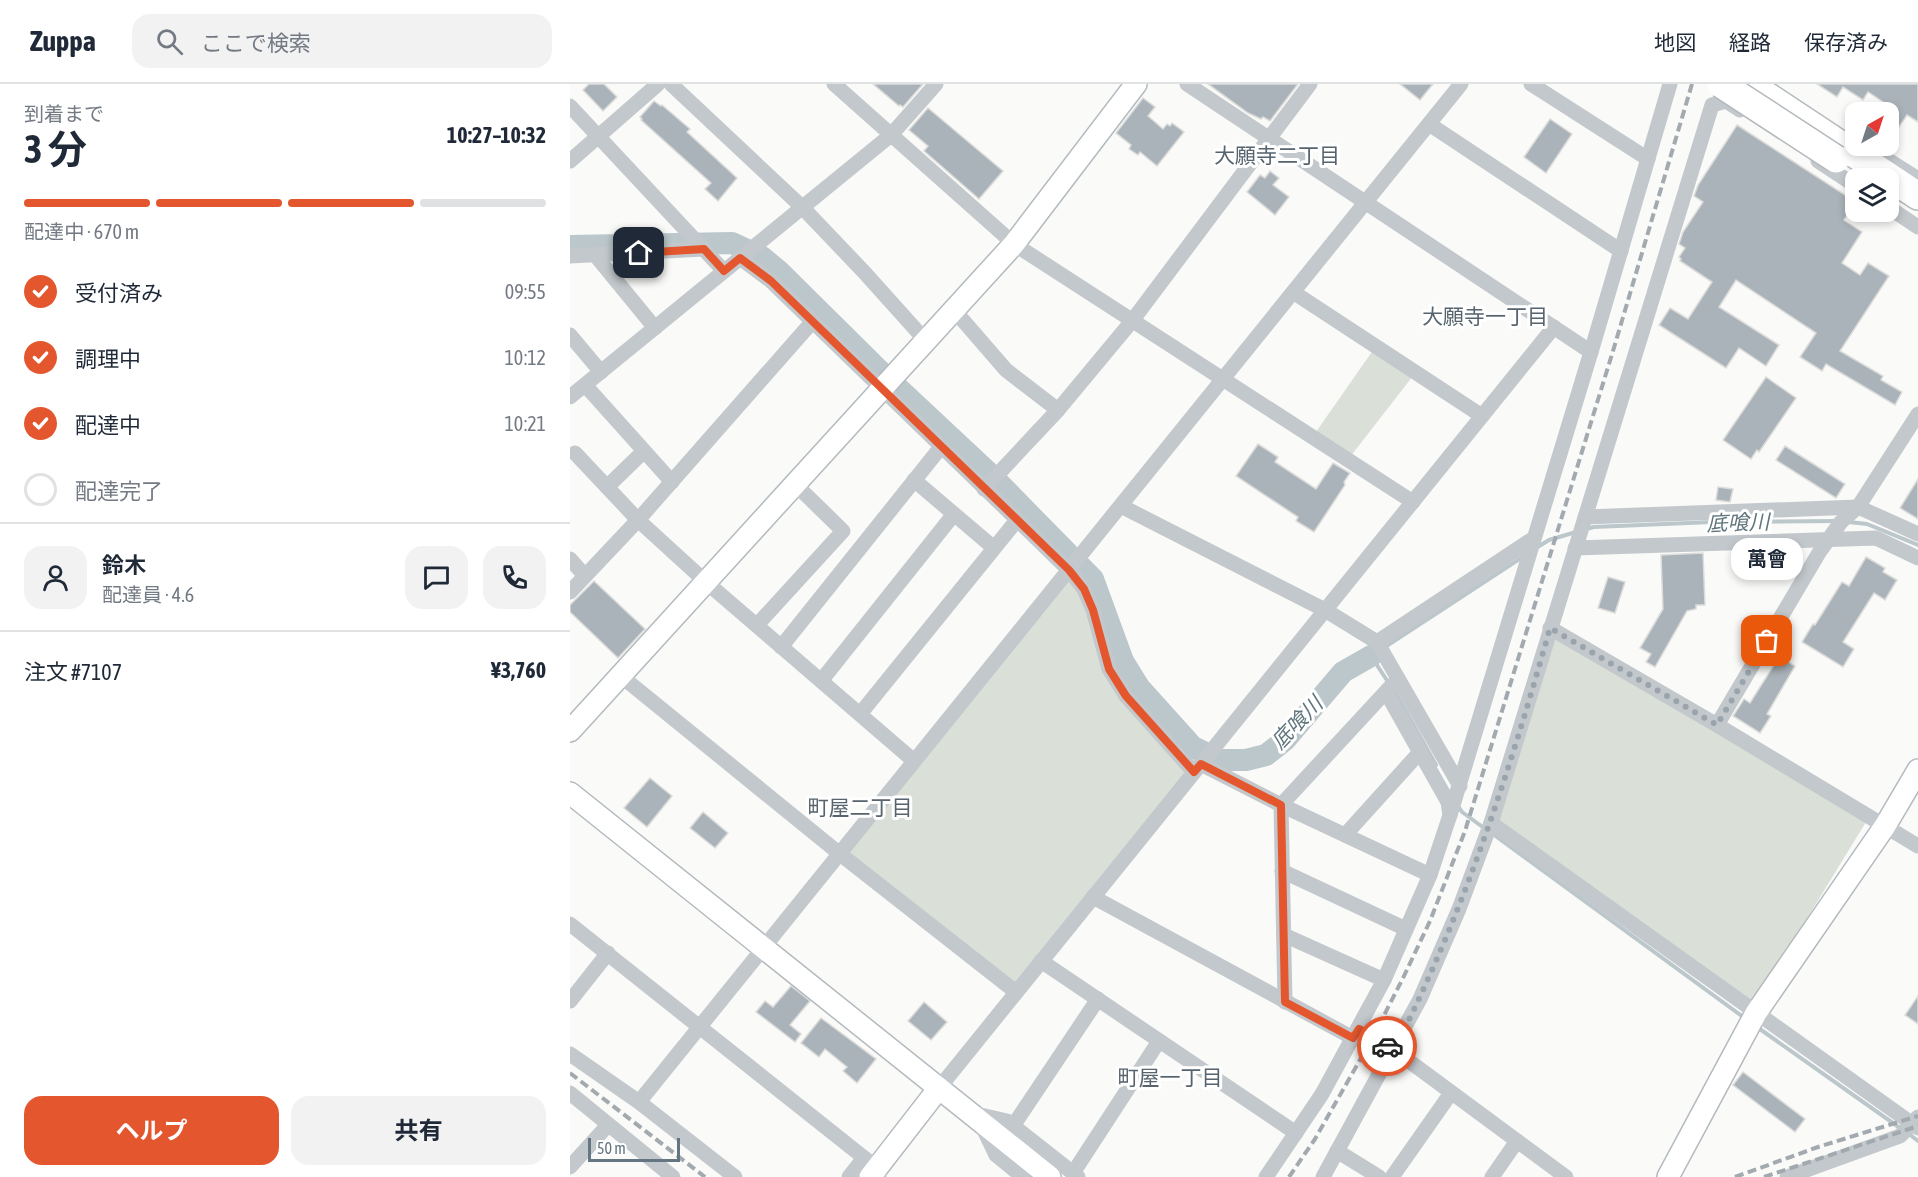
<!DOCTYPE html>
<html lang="ja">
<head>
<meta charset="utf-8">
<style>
	:root { --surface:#fff; --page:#f2f2f3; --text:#1f2937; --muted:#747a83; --line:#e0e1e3; --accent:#e4572e }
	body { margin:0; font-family:"Asap Condensed","Noto Sans JP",sans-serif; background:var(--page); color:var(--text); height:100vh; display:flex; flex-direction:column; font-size:22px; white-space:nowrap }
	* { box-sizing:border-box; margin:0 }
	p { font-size:20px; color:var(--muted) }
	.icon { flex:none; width:33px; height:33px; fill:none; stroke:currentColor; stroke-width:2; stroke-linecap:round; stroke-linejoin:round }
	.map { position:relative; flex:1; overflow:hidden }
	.sheet { display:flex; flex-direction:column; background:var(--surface); width:570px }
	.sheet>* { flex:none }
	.needle { width:39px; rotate:39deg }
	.controls { position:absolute; left:1275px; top:18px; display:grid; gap:12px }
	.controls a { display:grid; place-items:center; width:54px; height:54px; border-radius:12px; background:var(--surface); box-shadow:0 3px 9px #0003; font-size:30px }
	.scale { position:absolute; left:18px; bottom:15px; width:92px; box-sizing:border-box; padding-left:6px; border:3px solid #657683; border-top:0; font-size:16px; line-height:21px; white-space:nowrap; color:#657683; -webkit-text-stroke:4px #fff; paint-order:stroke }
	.pin { position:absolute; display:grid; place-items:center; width:51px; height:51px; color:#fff; margin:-26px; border-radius:12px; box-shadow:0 3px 9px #0006 }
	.courier { position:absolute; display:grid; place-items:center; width:60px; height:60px; margin:-30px; border:4px solid #e4572e; border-radius:50%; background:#fff; color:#222; box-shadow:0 2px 8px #0007 }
	.bubble { position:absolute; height:42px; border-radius:18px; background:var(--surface); box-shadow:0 3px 9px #0003; font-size:20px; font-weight:700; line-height:42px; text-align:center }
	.head em { font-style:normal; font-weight:700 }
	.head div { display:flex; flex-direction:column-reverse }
	.head { display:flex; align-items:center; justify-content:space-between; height:102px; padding:0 24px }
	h1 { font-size:39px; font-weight:700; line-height:45px }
	.bar { display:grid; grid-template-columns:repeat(4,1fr); gap:9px 6px; align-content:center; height:72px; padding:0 24px }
	.bar i { height:8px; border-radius:4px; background:var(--line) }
	.bar .active { background:var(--accent) }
	.bar p { grid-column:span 4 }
	.line { display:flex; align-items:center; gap:15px; padding:0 24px; border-top:2px solid var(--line) }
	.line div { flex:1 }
	.round { display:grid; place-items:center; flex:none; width:63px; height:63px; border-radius:18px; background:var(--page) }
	ol { padding:0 24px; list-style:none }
	li { display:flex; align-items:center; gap:18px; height:66px }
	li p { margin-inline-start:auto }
	li .icon { padding:6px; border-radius:50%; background:var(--accent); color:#fff; stroke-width:4 }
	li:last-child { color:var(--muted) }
	li i { width:33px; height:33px; border:3px solid var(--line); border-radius:50% }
	.action { display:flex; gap:12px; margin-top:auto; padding:12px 24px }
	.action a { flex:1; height:69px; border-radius:18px; background:var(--accent); color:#fff; font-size:24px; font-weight:700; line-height:69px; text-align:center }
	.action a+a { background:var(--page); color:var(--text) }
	header { display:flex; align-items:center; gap:36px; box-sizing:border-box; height:84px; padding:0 30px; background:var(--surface); border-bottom:2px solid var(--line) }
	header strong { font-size:28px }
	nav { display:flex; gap:33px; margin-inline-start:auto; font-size:21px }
	.search { width:420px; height:54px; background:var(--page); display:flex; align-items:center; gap:15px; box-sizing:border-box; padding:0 21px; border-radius:18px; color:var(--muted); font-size:22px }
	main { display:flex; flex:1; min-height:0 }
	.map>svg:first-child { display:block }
	.green { fill:#dadfd7 }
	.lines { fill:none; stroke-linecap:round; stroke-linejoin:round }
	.stream { stroke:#bbc7cb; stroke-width:4 }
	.river { stroke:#bbc7cb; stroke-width:22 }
	.building { fill:#aab3b9; stroke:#dcdcda; stroke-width:1.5 }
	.secondary-casing { stroke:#b3babf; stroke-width:24 }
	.highway-casing { stroke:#b4b9bd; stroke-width:30 }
	.street { stroke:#c3c8cc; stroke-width:15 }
	.secondary { stroke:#fff; stroke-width:21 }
	.highway { stroke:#fff; stroke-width:27 }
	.rail { stroke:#a2aab0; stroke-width:4; stroke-dasharray:9 4.5; stroke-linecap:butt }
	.highway-bridge-casing { stroke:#b4b9bd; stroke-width:30; stroke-linecap:butt }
	.highway-bridge { stroke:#fff; stroke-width:27 }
	.done { stroke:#99a4ac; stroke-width:6; stroke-dasharray:0 10.8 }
	.route { stroke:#e4572e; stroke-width:8 }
	.labels { text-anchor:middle; stroke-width:6; stroke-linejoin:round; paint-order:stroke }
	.neighbourhood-label { font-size:21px; fill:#57646e; stroke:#fff }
	.water-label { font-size:21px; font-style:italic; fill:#60757c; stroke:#fff }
</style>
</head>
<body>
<header>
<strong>Zuppa</strong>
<div class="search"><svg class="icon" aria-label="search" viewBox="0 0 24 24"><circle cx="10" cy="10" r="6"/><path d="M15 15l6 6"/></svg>ここで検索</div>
<nav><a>地図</a><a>経路</a><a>保存済み</a></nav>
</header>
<main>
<section class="sheet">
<div class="head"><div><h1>3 分</h1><p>到着まで</p></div><em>10:27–10:32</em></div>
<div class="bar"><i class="active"></i><i class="active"></i><i class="active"></i><i></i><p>配達中 · 670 m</p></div>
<ol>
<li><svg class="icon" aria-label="check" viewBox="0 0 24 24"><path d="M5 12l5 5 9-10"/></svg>受付済み<p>09:55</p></li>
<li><svg class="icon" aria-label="check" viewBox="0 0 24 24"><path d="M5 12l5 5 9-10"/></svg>調理中<p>10:12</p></li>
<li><svg class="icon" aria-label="check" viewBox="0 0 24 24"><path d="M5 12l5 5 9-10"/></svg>配達中<p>10:21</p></li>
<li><i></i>配達完了</li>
</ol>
<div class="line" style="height:108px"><a class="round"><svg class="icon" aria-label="person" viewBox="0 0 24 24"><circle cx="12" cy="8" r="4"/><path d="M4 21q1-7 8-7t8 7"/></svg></a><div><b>鈴木</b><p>配達員 · 4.6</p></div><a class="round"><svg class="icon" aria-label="chat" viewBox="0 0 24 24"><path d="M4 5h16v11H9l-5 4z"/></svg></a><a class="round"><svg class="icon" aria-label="phone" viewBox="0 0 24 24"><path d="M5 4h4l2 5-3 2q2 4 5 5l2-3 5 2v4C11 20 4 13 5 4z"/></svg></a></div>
<div class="line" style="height:78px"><div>注文 #7107</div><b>¥3,760</b></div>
<div class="action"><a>ヘルプ</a><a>共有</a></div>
</section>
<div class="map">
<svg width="1348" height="1093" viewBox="0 0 1348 1093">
	<rect width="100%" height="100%" fill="#fafaf8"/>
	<g class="green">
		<path d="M806,262L846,288L780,373L746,348Z"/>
		<path d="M499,486L545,593L624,688L446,908L270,770Z"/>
		<path d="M979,550L1140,643L1296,738L1184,921L922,735Z"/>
	</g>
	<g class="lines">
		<g class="stream">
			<path d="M1279,438L1297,440L1348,461"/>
			<path d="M1016,445L1024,443L1142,438L1266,437"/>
			<path d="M966,464L979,456L1006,448"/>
			<path d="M815,563L954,472"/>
			<path d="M809,567L801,572L818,598"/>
			<path d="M823,604L866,681"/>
			<path d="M888,722L892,728L914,744"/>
			<path d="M920,748L1176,935"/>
			<path d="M1187,943L1330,1044"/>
			<path d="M1339,1050L1348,1057"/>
		</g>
		<path class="river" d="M0,162L162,159L192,173L210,188L311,288L418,388L523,495L553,577L569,603L623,663L650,676H676L696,671L715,656L773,588L801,572"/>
	</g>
	<g class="building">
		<path d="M19,0H34L47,13L33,27L13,6Z"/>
		<path d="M303,0H353L333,23L330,21L329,22Z"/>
		<path d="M638,0H728L700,37L693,33L691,35L678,29Z"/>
		<path d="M830,0H863L850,16Z"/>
		<path d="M1247,0H1348V38L1337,31L1329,43L1318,37V28H1314L1319,22L1298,8L1293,16L1273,3L1267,13Z"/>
		<path d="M573,14L585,23L578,32L593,45L597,40L600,42L602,39L614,48L587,82L570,68L568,71L559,65L561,61L546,49Z"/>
		<path d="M84,17L91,22L92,21L120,45L117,48L167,94L148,117L135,105L141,99L71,36L72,35L70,33Z"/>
		<path d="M358,24L433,87L409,115L354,67L358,62L339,46Z"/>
		<path d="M980,35L1002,50L976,89L954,73Z"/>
		<path d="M1167,41L1286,118L1274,136L1292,148L1272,179L1290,191L1298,179L1319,192L1270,267L1313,292L1311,296L1332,308L1325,321L1256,280L1252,287L1230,273L1246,249L1166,196L1149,223L1209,261L1196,282L1169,264L1156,284L1089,241L1100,224L1118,235L1142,198L1110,177L1111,175L1109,173L1115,164L1109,160L1113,148L1133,118L1124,112L1128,101Z"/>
		<path d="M700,87L709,94L703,101L719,113L705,131L677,108L690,91L695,94Z"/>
		<path d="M1196,293L1226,314L1189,368L1187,366L1181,375L1153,356Z"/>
		<path d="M688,360L708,373L705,378L746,405L763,379L780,389L774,398L775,401L744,448L726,437L728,433L666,392Z"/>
		<path d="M1215,362L1275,400L1266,414L1206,376Z"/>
		<path d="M1348,395V435L1330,424Z"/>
		<path d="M1148,403L1163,405L1160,418L1146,416Z"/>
		<path d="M1133,469L1135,521H1126V525L1117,527L1085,583L1076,578L1081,570L1070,564L1093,525L1091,471Z"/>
		<path d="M1296,473L1315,484L1313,488L1327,496L1315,516L1304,509L1273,558L1284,565L1273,583L1232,558L1243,540L1245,541L1272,498L1279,502Z"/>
		<path d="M1038,493L1055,498L1045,529L1028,524Z"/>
		<path d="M24,497L75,545L48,574L0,528V521Z"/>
		<path d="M1202,568L1225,582L1197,630L1201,632L1190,649L1163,632L1174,615L1180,619L1204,581L1197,576Z"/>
		<path d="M80,694L102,712L77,743L54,724Z"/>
		<path d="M133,728L158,749L145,764L120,744Z"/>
		<path d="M221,902L240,917L220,941L231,950L225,958L186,928L195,917L203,923Z"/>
		<path d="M1348,912V940L1335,931Z"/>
		<path d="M354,918L377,938L361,956L338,937Z"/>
		<path d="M251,934L306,975L287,999L273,987L277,983L255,965L249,973L231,959Z"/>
		<path d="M1173,988L1235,1035L1225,1048L1163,1001Z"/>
	</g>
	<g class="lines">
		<g class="secondary-casing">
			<g id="secondary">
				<path d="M0,647L444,160L566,0"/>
				<path d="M0,709L480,1093"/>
				<path d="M300,1093L369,1004"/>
				<path d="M1098,1093L1186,929L1315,742L1348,686"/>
			</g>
		</g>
		<g class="highway-casing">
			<path id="highway" d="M1179,0L1348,112"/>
		</g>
		<g class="street">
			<path d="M101,0L232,123L294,188L356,257"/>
			<path d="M264,0L444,160L843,418"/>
			<path d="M617,0L1021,268"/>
			<path d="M961,0L1078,75"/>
			<path d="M0,22L154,187"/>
			<path d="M859,40L1051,167"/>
			<path d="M1296,62L1348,95"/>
			<path d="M0,77L88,0"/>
			<path d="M1248,77L1286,102"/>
			<path d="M1318,123L1348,143"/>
			<path d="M0,172L134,165"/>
			<path d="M26,172L85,244"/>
			<path d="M170,174L201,197L499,486L514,505L523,526L539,585L556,612L624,688"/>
			<path d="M723,208L912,332"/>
			<path d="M384,226L436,286L488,326"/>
			<path d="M0,251L31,288"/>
			<path d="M15,301L102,398"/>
			<path d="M0,313L321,51L366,0"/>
			<path d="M5,369L68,436L136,498L344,677"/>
			<path d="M344,396L424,464"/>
			<path d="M37,403L74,367"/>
			<path d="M414,405L488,326L562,237L740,0"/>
			<path d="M551,422L755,526L807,558L890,702"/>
			<path d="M1015,433L1288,423L1348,450"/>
			<path d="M1005,464L1306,454L1348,474"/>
			<path d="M0,475L15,492"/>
			<path d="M0,508L68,436L243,237"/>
			<path d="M187,541L273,447L225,400"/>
			<path d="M980,544L1147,641L1348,762"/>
			<path d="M807,558L964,454"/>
			<path d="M211,563L371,363"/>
			<path d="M51,592L270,770L446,908"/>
			<path d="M251,597L384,430"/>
			<path d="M290,630L447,436"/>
			<path d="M1147,641L1250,467L1271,438L1288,423L1348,330"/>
			<path d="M631,680L711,721L860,791"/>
			<path d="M880,731L1021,268L1100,0"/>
			<path d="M921,739L1348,1044"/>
			<path d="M775,751L850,668"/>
			<path d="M712,787L836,845"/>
			<path d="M523,813L783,954"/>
			<path d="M0,840L307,1084L309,1093"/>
			<path d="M714,851L814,896"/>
			<path d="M471,877L726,1049"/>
			<path d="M0,917L38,869"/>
			<path d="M715,918L711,721L822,601"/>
			<path d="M789,945L824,966L996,1093"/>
			<path d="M0,970L69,1018L165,1093"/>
			<path d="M369,1004L984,243"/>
			<path d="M0,1009L103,1093"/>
			<path d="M69,1018L891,0"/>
			<path d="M406,1030L437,1037L508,1093"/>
			<path d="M411,1040L426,1071L453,1093"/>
			<path d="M443,1042L528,915"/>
			<path d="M767,1067L809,1093"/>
			<path d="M0,1083L38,1041"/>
			<path d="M503,1089L589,957"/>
			<path d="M279,1093L294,1074"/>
			<path d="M696,1093L752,1010L814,896L860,791L880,731L878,718L816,608"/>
			<path d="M753,1093L850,915L889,825L921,739L1142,21L1156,17L1170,26"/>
			<path d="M822,1093L881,1009"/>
			<path d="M922,1093L947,1057"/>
			<path d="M1217,1093L1330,1052L1348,1033"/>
		</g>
		<use href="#secondary" class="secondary"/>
		<use href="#highway" class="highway"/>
		<g class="rail">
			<path d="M0,989L135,1093"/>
			<path d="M719,1093L745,1055L803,953L834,892L860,837L895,747L1043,267L1122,0"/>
			<path d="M1165,1093L1248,1063L1348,1032"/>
			<path d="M1194,1093L1348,1042"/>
		</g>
		<g class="highway-bridge-casing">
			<path id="highway-bridge" d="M1151,0L1266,75"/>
		</g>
		<use href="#highway-bridge" class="highway-bridge"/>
	</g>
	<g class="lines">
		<path class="done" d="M817,962L824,966C893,831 939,690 980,544L1147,641L1197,557"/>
		<path class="route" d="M69,169L134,165L154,187L170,174L201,197L499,486L514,505L523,526L539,585L556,612L624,688L631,680L711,721L715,918L783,954L789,945L817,962"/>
	</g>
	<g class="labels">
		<g class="neighbourhood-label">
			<text x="707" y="79">大願寺二丁目</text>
			<text x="915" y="240">大願寺一丁目</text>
			<text x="290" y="731">町屋二丁目</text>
			<text x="600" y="1001">町屋一丁目</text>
		</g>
		<g class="water-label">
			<text transform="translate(1168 439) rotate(-2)" y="7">底喰川</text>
			<text transform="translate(727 639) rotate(-46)" y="7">底喰川</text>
		</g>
	</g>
</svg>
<div class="controls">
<a><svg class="needle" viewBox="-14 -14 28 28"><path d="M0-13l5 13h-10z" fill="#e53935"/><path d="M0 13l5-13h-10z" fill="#747a83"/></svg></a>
<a><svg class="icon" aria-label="layers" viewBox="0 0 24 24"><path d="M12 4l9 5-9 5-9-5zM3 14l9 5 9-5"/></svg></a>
</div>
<div class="scale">50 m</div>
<div class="pin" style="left:1197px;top:557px;background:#ea580c"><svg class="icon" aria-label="bag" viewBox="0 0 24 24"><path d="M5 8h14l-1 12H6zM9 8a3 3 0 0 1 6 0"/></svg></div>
<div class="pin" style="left:69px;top:169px;background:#1f2937"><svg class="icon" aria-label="home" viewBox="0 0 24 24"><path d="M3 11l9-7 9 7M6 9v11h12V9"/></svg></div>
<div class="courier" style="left:817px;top:962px"><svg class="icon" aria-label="car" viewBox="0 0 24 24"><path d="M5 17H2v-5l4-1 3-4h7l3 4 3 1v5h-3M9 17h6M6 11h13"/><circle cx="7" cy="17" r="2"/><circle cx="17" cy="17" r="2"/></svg></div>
<div class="bubble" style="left:1161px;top:454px;width:72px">萬會</div>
</div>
</main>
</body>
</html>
